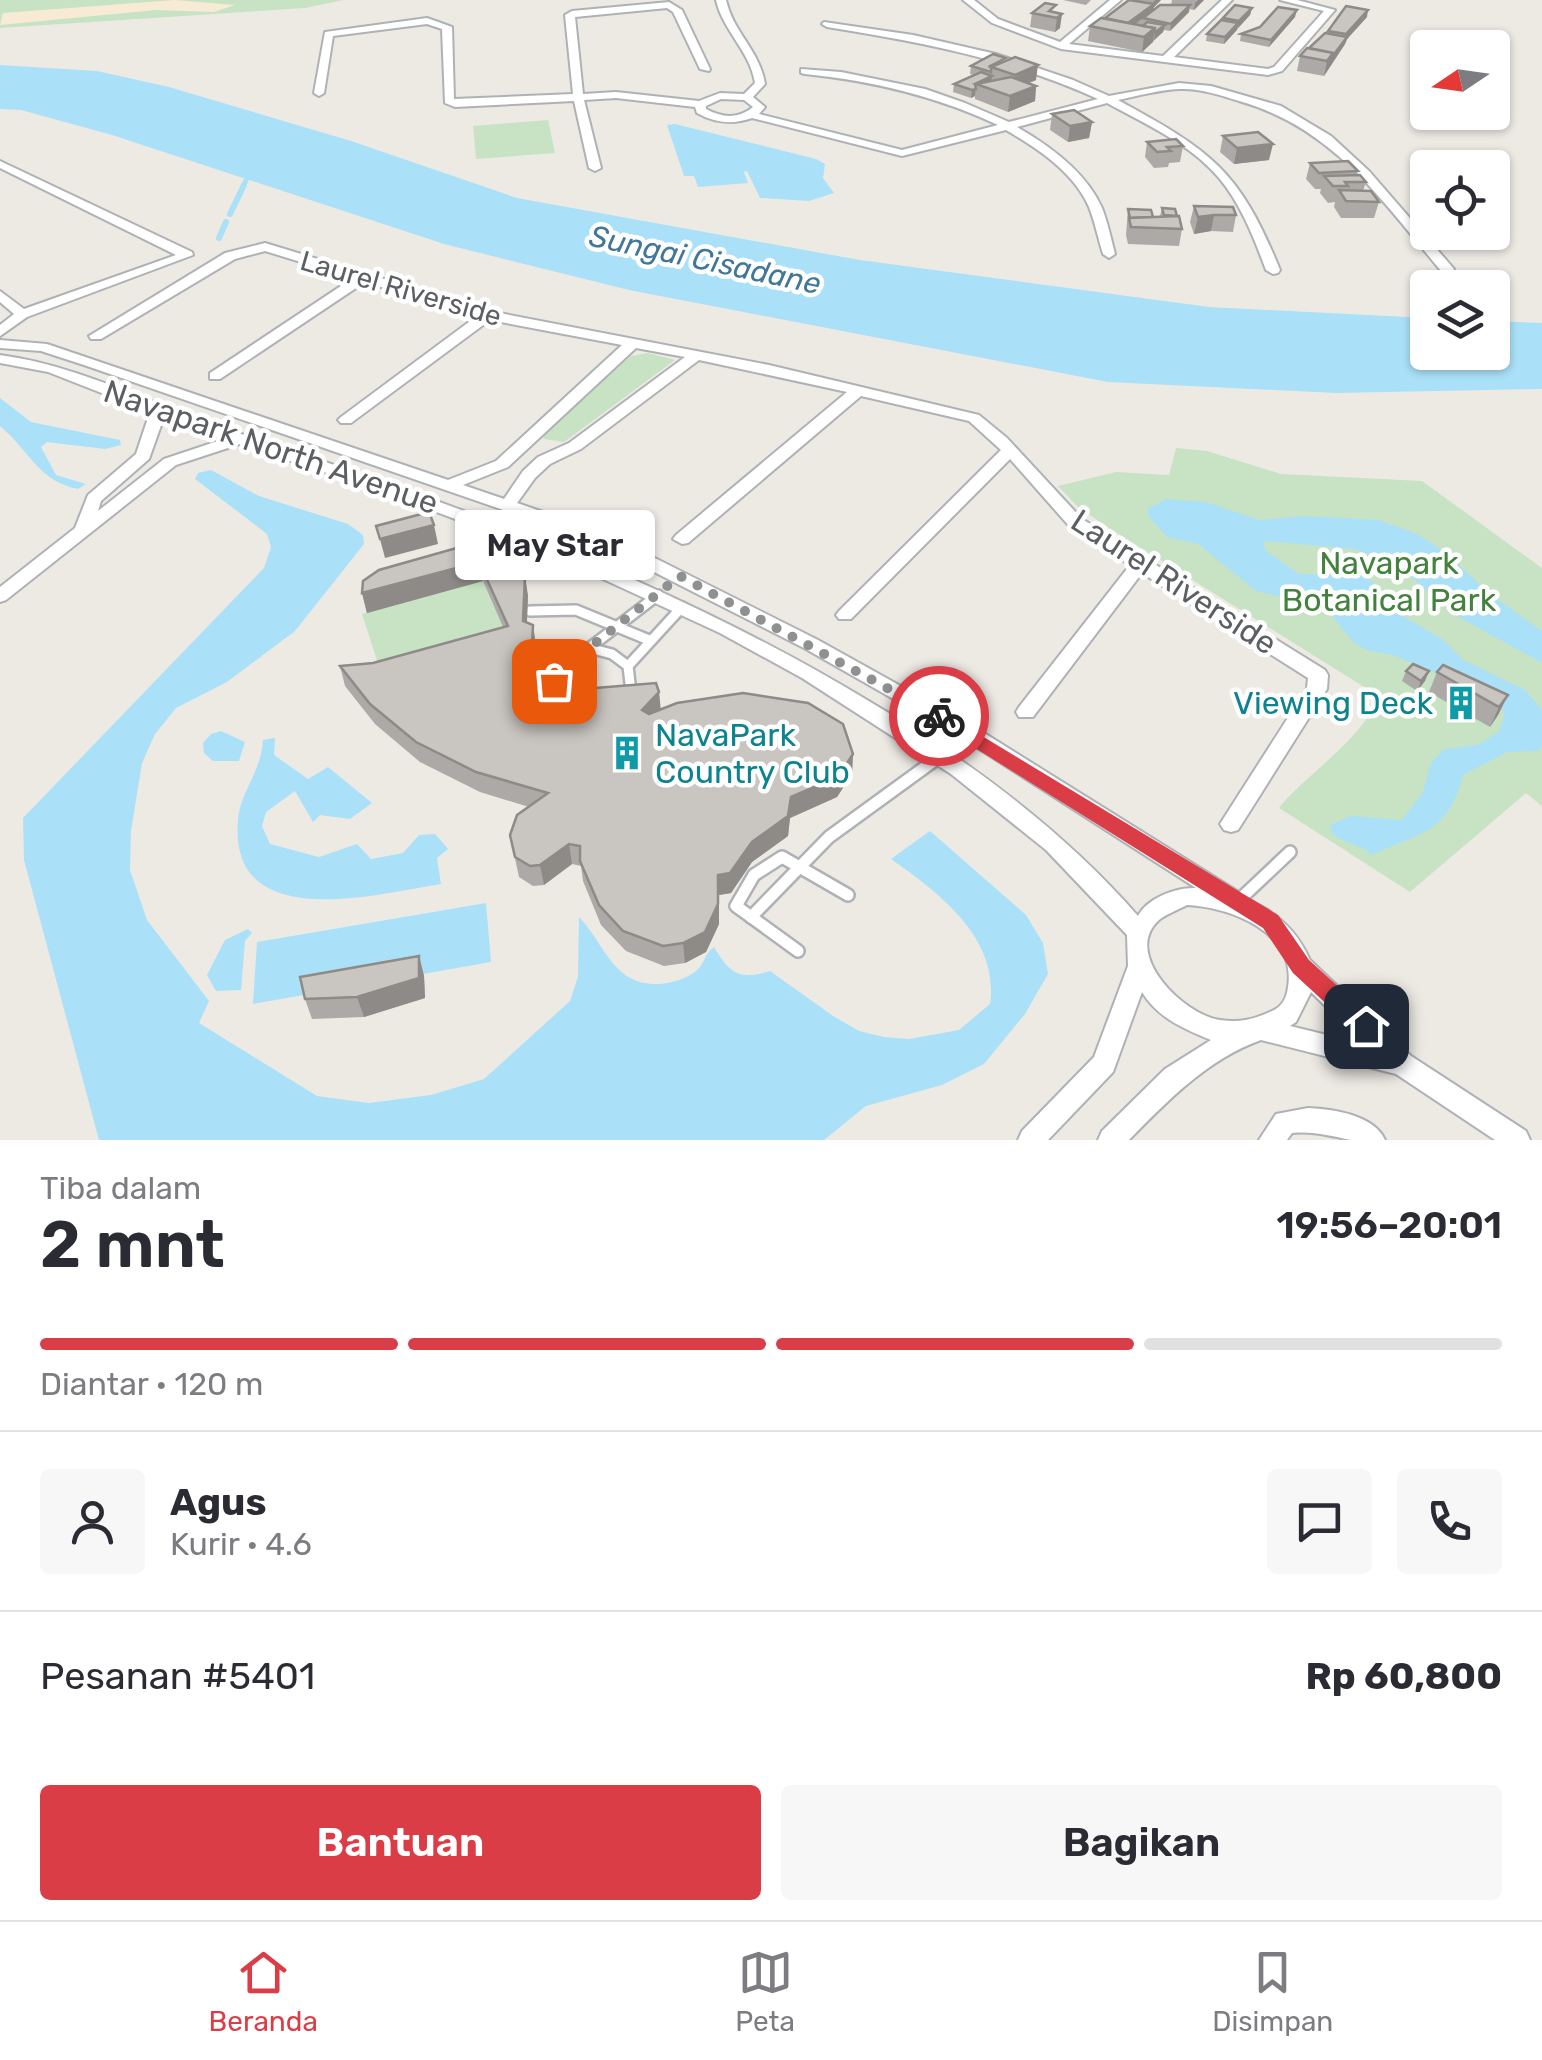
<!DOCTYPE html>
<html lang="id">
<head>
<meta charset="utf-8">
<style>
	:root { --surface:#fff; --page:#f7f7f7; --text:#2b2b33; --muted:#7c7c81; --line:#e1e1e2; --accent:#db3d46 }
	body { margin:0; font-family:Rubik,sans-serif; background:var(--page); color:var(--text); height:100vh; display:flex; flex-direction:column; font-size:38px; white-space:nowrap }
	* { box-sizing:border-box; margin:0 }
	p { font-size:32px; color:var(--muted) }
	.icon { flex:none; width:55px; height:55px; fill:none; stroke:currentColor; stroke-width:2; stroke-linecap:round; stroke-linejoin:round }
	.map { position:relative; height:1140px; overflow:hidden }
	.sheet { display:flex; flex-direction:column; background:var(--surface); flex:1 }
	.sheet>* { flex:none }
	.needle { width:65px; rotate:257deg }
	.controls { position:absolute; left:1410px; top:30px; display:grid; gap:20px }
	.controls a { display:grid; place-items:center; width:100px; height:100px; border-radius:10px; background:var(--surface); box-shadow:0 2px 8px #0004; font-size:50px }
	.pin { position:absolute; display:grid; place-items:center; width:85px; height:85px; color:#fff; margin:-42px; border-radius:20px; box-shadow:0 5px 15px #0006 }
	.courier { position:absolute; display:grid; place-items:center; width:100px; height:100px; margin:-50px; border:8px solid #db3d46; border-radius:50%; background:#fff; color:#222; box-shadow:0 2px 12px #0007 }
	.bubble { position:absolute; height:70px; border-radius:10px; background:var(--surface); box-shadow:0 2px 8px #0004; font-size:32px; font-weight:600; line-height:70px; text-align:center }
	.overview em { font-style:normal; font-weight:600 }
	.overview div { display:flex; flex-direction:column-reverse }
	.overview { display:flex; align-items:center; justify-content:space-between; height:170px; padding:0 40px }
	h1 { font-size:65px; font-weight:600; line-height:75px }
	.bar { display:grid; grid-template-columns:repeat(4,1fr); gap:15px 10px; align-content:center; height:120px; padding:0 40px }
	.bar i { height:12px; border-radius:8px; background:var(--line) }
	.bar .active { background:var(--accent) }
	.bar p { grid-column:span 4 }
	.line { display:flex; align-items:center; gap:25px; padding:0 40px; border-top:2px solid var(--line) }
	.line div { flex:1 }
	.round { display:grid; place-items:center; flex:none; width:105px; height:105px; border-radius:10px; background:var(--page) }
	.cta { display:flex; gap:20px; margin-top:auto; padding:20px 40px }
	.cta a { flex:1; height:115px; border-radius:10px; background:var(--accent); color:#fff; font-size:40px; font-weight:600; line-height:115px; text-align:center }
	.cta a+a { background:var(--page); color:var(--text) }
	.dock { display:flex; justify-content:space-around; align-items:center; height:140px; border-top:2px solid var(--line); background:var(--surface); font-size:28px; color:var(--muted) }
	.dock a { display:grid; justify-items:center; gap:5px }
	.dock .active { color:var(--accent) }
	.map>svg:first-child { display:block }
	.green { fill:#c7e3c3 }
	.sand { fill:#f7ebd5 }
	.water { fill:#aae1f8 }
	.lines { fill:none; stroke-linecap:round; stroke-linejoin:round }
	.stream-far1 { stroke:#aae1f8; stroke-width:5 }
	.stream { stroke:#aae1f8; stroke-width:6 }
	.service-far1-casing { stroke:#afb2b5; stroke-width:14 }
	.service-casing { stroke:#afb2b5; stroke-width:16 }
	.minor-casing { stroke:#afb2b5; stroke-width:4 }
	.service-far1 { stroke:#fff; stroke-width:9 }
	.service { stroke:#fff; stroke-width:11 }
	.minor { fill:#fff; fill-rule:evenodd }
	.wall { fill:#ada9a6 }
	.shaded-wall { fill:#8d8a87 }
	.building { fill:#c9c5c1; stroke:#8d8a87; stroke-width:2.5 }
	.route { fill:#db3d46 }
	.done { stroke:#8f9090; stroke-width:10; stroke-dasharray:0 18 }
	.labels { text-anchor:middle; stroke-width:9; stroke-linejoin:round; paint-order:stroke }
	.far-street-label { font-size:28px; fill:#5c6063; stroke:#fff }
	.far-water-label { font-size:30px; font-style:italic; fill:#427797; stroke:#fff }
	.street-label { font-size:32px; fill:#5c6063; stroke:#fff }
	.park-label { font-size:32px; fill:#43823c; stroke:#fff }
	.culture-label { font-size:32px; fill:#0d838f; stroke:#fff; text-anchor:end }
</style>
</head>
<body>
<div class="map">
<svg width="1542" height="1140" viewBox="0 0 1542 1140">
	<rect width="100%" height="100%" fill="#edeae4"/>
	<g class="green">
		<path d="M0,0H344L305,8L0,28Z"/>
		<path d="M548,120L555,153L476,159L473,126Z"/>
		<path d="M648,353L675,360L564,442L544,439L543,434L631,356Z"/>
		<path d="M1176,448L1207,451L1281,474L1422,481L1542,568V806L1526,793L1410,892L1279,808C1302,777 1380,727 1374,693L1112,530L1079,508L1058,486L1116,472L1169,475Z"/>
		<path d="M483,581L511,645L384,682L362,614Z"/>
	</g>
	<path class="sand" d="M175,0L235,5L214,12L156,10L0,25L3,13Z"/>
	<g class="water">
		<path d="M0,65L97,71L169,87L351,141L517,198L860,260L1209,307L1427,318L1428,352H1492L1493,321L1542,323V389L1335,393L1108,382L629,290L444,244L112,135L21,110L0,109Z"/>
		<path d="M675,124L816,159L825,164L823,178L834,193L809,201L760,198L747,171L744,172L748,183L698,187L694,176H684L667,125Z"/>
		<path d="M0,398L31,422L120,440L121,445L105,449L47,442L41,447L56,475L86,484L78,489C38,481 31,452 0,426Z"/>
		<path d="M211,470L259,496L348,524L363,535L364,544L295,631L227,682L176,708L155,734L142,763L131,831L130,870L147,920L209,1001L199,1023L317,1096L369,1103L431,1095L484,1079L570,1001L578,977L579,917C605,944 613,986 659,984C672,983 686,979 696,971C705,964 705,952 714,947C729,973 740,981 770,971L833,1016L859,1031L884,1037L909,1039L959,1030L990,1004C1000,938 938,892 891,859L930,831L1026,915L1043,943L1048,974L1025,1014L984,1064L942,1085L866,1106L824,1140H99L24,860L23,818L264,568L271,547L267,534L195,479L198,473Z"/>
		<path d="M1166,499L1206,502L1259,520L1305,516L1379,520L1417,534L1446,553L1491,595L1542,631V663L1455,615L1394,562L1354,549L1263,541L1266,551L1299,574L1361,575L1374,583L1391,609L1442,639L1463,660L1525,690L1542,710V746L1538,751L1507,752L1463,775C1448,834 1419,833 1372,855C1358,843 1346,844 1332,834L1330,825L1351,816L1402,820L1423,792L1431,763L1444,749L1477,745L1499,732L1505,713L1485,694L1393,655L1366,650L1353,642L1325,607L1256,591L1198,544L1167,537L1148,516V509Z"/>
		<path d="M221,731L245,742L239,761H213L204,753L203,743L211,734Z"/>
		<path d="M275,738L274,755L308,779L328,767L372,803L350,819L320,815L313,822L295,791L266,812L262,826L270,844L319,857L357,844L371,859L403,853L419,835L435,834L448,849L437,858L441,884C377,894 228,935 238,820C240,792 261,773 263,740Z"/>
		<path d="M486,903L491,962L253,1004L257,942Z"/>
		<path d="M248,929L252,933L245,941L241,990L216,991L207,975L225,940Z"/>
	</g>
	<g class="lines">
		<path class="stream-far1" d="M243,187L250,172"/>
		<g class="stream">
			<path d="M230,214L244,185"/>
			<path d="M219,238L226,222"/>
		</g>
		<g class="service-far1-casing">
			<g id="service-far1">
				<path d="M530,611L576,610L649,640"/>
				<path d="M589,648L612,654L628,666L631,692C605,700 577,703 555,684L552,657Z"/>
				<path d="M589,648L658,595"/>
				<path d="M628,666L682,607"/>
			</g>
		</g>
		<g class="service-casing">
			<g id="service">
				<path d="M1237,902L1290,852"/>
				<path d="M751,917L829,837L939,757"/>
				<path d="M798,951L736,906L754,875L782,857L848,895"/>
			</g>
		</g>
		<g class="minor-casing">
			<g id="minor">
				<path d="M716,0H726C733,32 760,51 765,84L753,97L765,107L759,114L902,150L998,125C936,96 873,81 805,74L801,73V69L841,72L925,89L965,103L1009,122L1098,99C1011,59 921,42 827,27L822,24L824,22L913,35L996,54L1073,80L1109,96L1179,83L1211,86L1281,106L1331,136L1369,171L1454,269L1452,272H1442C1381,200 1334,128 1239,101C1220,95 1199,88 1179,89C1159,90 1137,96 1118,100C1211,151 1239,169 1280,270L1278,273L1273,274L1266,270C1254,238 1241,204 1219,178C1191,144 1145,124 1107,103L1017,127C1050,146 1086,172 1102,208C1108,223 1111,239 1115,254L1109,258L1103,254C1098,238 1095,222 1089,207C1074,172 1037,148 1006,130L902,156L752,118C732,125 715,123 697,113L695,107L616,98L584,100L601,168L595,171L589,168L574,101L455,107L445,103L442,29L427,24L333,36L324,93L319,96L314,93L325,32L427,18L452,27L454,99L573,94L565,15L572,11L669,2L682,10L710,69L709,71L700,69L673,12L667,8L575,17L583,94L616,92L699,101L720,93L744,94L755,83C750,51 723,31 716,0ZM721,99L744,100L753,107C738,119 723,118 706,109V106Z"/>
				<path d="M963,0H974L998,19L1060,42L1110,0H1121L1069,44L1163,56L1222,0H1232L1174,57L1268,69L1274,67L1324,11L1280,0H1297L1335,10L1282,71L1268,75L1061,49L992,23Z"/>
				<path d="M0,161L192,252L193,255L27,317L0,336V325L14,314L0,302V291L24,309L176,255L0,168Z"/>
				<path d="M265,243L489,311L769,365L979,415L1007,438L1082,519L1325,670L1328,675L1327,689L1238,830L1231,832L1224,830L1220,824L1307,688L1308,678L1142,573L1033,717H1019L1016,712L1019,707L1130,565L1070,527L1010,459L851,619H839L836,615L839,611L1001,450L969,421L861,396L688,543L682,544L673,539L676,535L847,392L699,360L581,449L550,464L535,478L517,503L605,533L818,640L976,728L1245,896C1251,902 1258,904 1266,909C1287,922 1300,938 1310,960L1411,1056L1526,1131L1530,1140H1495L1396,1074L1261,1040C1208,1059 1168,1100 1129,1140H1098L1102,1131L1165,1069L1211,1040C1184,1029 1158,1018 1142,992L1113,1072L1048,1140H1018L1022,1131L1094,1057L1128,966L1127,935L1046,850L951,774L802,678L720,633L553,556L381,491L240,444L176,465L6,600L0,602V587L75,528L88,495L136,454L150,412L48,372L0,363V355C81,366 152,405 229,430C450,502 667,579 867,700C967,759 1061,828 1138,916C1147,898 1177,887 1196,888L962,738L804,648L593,541L84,365L41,351L0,348V340L47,344L448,480L496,461L622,345L490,320L351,423H341L338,420L341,417L477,316L365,282L220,379H210V373L353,278L265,251L235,259L101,339H91L89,336L225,253ZM636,348L685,357L569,443L538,457L523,471L504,499L463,485L508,467ZM164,417L224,439L164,459L98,511L101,501L149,459ZM1187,905C1230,907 1297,932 1288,987C1287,997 1282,1007 1272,1011C1255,1019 1240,1023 1220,1020C1184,1015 1121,954 1159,920C1166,914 1178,910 1187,905ZM1311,992L1364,1044L1290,1026L1296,1022Z"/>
				<path d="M1308,1108C1333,1109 1374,1115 1385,1140C1374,1140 1361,1140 1351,1140C1330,1136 1314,1131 1292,1133L1287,1140H1259L1276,1114Z"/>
			</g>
		</g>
		<use href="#service-far1" class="service-far1"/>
		<use href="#service" class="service"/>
		<use href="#minor" class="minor"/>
	</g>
	<g class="wall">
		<path d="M1063,0H1091L1086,5Z"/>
		<path d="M1129,0H1161L1154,7L1153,10L1171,5L1172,0H1204L1194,10L1189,9V12L1170,31L1164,30L1163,32L1142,52L1088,41L1090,26L1105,18Z"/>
		<path d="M1252,8L1250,15L1224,44L1206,41L1207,34L1222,20L1223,18Z"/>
		<path d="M1055,12L1060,28L1055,32L1030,27L1032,13Z"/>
		<path d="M1295,17L1269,47L1240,41L1241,34Z"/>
		<path d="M1367,17L1347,39L1345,44L1324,76L1297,71L1300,56L1327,33L1328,31Z"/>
		<path d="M1005,61L1036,80L1029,83L1036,86L1035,101L1008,112L975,99V96L971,98L953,92L954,84L974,75L970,74L971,66Z"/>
		<path d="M1052,114L1092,122L1089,138L1068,142L1050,130Z"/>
		<path d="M1223,136L1269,160L1234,164L1220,152Z"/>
		<path d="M1147,142L1183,146L1180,162L1169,163L1168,167L1154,168L1145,157Z"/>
		<path d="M1310,163L1358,171L1357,175L1366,182L1363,191L1379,202L1374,218H1341L1334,207L1335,202L1328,203L1320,193L1321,189H1315L1306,179Z"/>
		<path d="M1194,206L1236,215L1233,232L1211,231L1194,234L1190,222Z"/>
		<path d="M1162,208L1182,229L1179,246L1128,244L1126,235L1128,209L1153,217L1160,216Z"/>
		<path d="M476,538L528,595L527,622L536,645L535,654L541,668L565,684L583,689L659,692L660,709L853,754L852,774L837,797L790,818L788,836L752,862L731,893L719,895V924L706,952L685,963L664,966L626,951L601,925L583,881L581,866L572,864L544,885L533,886L519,877L510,835L529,807L480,792L420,762L375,724L345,686L340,666L373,663L503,627L483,581L367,613L362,593L477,542Z"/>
		<path d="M1406,671L1425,681L1417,691L1402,681Z"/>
		<path d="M1437,672L1508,695L1498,715L1490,727L1429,692Z"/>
		<path d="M419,956L424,976L425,998L364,1017L312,1019L305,999Z"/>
	</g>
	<g class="shaded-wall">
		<path d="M1155,0H1161L1154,7L1153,11L1121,34L1123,27L1152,5Z"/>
		<path d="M1198,0H1204L1194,10L1195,3Z"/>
		<path d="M1190,5L1189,12L1170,31L1171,24Z"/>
		<path d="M1252,8L1250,15L1238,28L1239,21Z"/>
		<path d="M1297,10L1295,17L1269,47L1271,40Z"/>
		<path d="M1368,10L1367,17L1347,39L1345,44L1324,76L1327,61L1345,40L1346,34Z"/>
		<path d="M1062,14L1060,28L1055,32L1057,18Z"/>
		<path d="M1238,23L1237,30L1224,44L1225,37Z"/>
		<path d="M1165,25L1163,32L1154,40L1155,33Z"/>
		<path d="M1155,28L1153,42L1142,52L1144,37Z"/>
		<path d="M1038,65L1036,80L1013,90L1015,75Z"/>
		<path d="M992,76L991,83L976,84L975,96L971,98L972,90L975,84Z"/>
		<path d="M1036,86L1035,101L1008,112L1010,96Z"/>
		<path d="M1092,122L1089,138L1068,142L1070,126Z"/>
		<path d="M1273,144L1269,160L1234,164L1237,148Z"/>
		<path d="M1214,215L1211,231L1194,234L1198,217Z"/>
		<path d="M434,525L438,544L385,558L380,539Z"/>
		<path d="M479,562L483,581L367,613L362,593Z"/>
		<path d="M525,576L528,595L526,640L523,621Z"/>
		<path d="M533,625L536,645L534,665L532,645Z"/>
		<path d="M1429,671L1425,681L1417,691L1421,681Z"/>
		<path d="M659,692L661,712L644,730L642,710Z"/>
		<path d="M1508,695L1498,715L1490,727L1499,707Z"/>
		<path d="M853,754L852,774L837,797L790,818L788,836L752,862L731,893L719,895V924L706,952L685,963L683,943L718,875L752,842L791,797Z"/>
		<path d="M569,844L572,864L544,885L540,865Z"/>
		<path d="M419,956L424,976L425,998L364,1017L357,997Z"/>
	</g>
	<g class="building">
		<path d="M1129,0L1154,4L1128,23L1105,18Z"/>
		<path d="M1045,3L1056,5L1049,11L1062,14L1057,18L1032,13Z"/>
		<path d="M1160,5H1190L1171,24L1143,18Z"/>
		<path d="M1235,5L1252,8L1239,21L1223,18Z"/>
		<path d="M1346,6L1368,10L1346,34L1328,31Z"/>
		<path d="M1278,7L1297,10L1271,40L1241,34L1260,27Z"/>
		<path d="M1101,18L1155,28L1144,37L1090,26Z"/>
		<path d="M1221,20L1238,23L1225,37L1207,34Z"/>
		<path d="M1147,22L1165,25L1154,33L1155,28L1143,26Z"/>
		<path d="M1325,33L1347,37L1332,57L1333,53L1309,48Z"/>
		<path d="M1307,48L1333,53L1327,61L1300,56Z"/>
		<path d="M993,54L1006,58L990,66L991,67V72L971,66Z"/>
		<path d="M1015,57L1038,65L1015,75L991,67Z"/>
		<path d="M981,72L992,76L975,84L976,89L972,90L954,84Z"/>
		<path d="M1011,77L1036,86L1010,96L976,84Z"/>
		<path d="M1074,110L1092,122L1070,126L1052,114Z"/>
		<path d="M1258,132L1273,144L1237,148L1223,136Z"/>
		<path d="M1176,139L1183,146L1167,147L1171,151L1157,152L1147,142Z"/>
		<path d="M1348,161L1358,171L1319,173L1310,163Z"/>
		<path d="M1360,175L1366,182H1345L1348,186H1333L1324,176Z"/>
		<path d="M1339,190L1371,191L1379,202L1346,201Z"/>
		<path d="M1194,206L1233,207L1236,215H1214L1198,217Z"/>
		<path d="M1162,208L1175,209L1177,216L1164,215Z"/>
		<path d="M1128,209L1151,210L1153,217L1130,218Z"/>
		<path d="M1179,216L1182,229L1131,227L1129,218Z"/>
		<path d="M429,512L434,525L380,539L376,526Z"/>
		<path d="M498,532L502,541L509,540L525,576L523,621L533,625L532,645L541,668L565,684L583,689L656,683L659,692L642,710L649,714L677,703L743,693L808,703L843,724L853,754L838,777L791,797L788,816L752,842L730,873L718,875V904L705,932L683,943L663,946L623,931L599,905L580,861V846L569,844L540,865L530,866L515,857L510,835L517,815L548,793L476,772L416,742L370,704L340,666L373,663L508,626L479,562L362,593L363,581L379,570L478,542L476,538Z"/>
		<path d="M1413,664L1429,671L1421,681L1406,671Z"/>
		<path d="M1443,665L1508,695L1499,707L1437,672Z"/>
		<path d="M419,956V978L357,997L305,999L300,977Z"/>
	</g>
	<path class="route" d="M939,710L1278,915L1309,960L1373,1018V1033H1358L1293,973L1263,928L932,721L930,716Z"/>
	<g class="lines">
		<path class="done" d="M554,681L552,657L589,648L680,576L939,716"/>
	</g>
	<defs>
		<g id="building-bare" transform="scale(2.7)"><path d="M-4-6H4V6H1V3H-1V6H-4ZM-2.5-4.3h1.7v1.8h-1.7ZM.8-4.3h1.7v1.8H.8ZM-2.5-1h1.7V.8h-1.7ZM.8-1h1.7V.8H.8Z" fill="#0f9aa8" stroke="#fff" stroke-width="2.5" paint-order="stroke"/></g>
	</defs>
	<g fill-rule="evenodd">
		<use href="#building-bare" x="1461" y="703"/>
		<use href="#building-bare" x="627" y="753"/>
	</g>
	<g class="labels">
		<g class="far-street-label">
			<text transform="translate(401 288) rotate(16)" y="10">Laurel Riverside</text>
		</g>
		<g class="far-water-label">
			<text transform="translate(705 260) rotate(12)" y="10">Sungai Cisadane</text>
		</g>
		<g class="street-label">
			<text transform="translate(271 447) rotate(19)" y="11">Navapark North Avenue</text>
			<text transform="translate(1174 582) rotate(33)" y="11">Laurel Riverside</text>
		</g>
		<g class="park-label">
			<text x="1389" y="574">Navapark<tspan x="1389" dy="37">Botanical Park</tspan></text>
		</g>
		<g class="culture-label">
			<text x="1433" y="714">Viewing Deck</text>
			<text x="655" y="746" text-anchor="start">NavaPark<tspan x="655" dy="37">Country Club</tspan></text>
		</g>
	</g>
</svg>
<div class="controls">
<a><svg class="needle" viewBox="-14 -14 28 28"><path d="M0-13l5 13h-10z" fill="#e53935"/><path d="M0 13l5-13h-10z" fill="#7c7c81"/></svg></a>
<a><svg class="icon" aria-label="locate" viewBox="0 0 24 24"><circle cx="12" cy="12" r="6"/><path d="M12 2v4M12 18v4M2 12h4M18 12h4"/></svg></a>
<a><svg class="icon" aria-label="layers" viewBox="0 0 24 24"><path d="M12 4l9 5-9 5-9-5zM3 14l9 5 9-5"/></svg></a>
</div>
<div class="pin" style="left:554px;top:681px;background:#ea580c"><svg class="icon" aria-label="bag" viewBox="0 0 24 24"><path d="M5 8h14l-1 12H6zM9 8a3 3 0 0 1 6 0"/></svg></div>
<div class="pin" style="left:1366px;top:1026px;background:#1f2937"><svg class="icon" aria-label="home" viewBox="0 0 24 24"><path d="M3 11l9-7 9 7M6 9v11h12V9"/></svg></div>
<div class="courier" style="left:939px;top:716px"><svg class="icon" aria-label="bike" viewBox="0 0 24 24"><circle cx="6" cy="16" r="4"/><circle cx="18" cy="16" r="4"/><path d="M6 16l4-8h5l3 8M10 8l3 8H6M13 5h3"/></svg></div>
<div class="bubble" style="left:455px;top:510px;width:200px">May Star</div>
</div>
<section class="sheet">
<div class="overview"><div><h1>2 mnt</h1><p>Tiba dalam</p></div><em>19:56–20:01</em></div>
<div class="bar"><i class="active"></i><i class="active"></i><i class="active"></i><i></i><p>Diantar · 120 m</p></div>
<div class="line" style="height:180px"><a class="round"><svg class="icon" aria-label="person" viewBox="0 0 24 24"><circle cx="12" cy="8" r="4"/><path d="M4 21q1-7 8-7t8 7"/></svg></a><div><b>Agus</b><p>Kurir · 4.6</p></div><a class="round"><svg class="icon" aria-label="chat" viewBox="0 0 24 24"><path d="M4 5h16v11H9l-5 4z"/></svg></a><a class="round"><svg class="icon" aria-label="phone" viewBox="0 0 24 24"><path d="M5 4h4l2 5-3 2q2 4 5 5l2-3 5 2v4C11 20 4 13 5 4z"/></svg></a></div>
<div class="line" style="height:130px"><div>Pesanan #5401</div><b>Rp 60,800</b></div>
<div class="cta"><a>Bantuan</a><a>Bagikan</a></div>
</section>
<nav class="dock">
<a class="active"><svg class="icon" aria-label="home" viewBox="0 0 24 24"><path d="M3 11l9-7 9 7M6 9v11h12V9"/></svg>Beranda</a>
<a><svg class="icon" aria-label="map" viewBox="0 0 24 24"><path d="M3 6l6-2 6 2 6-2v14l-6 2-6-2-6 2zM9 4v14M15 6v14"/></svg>Peta</a>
<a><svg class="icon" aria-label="saved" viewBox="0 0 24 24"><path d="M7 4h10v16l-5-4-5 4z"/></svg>Disimpan</a>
</nav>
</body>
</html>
